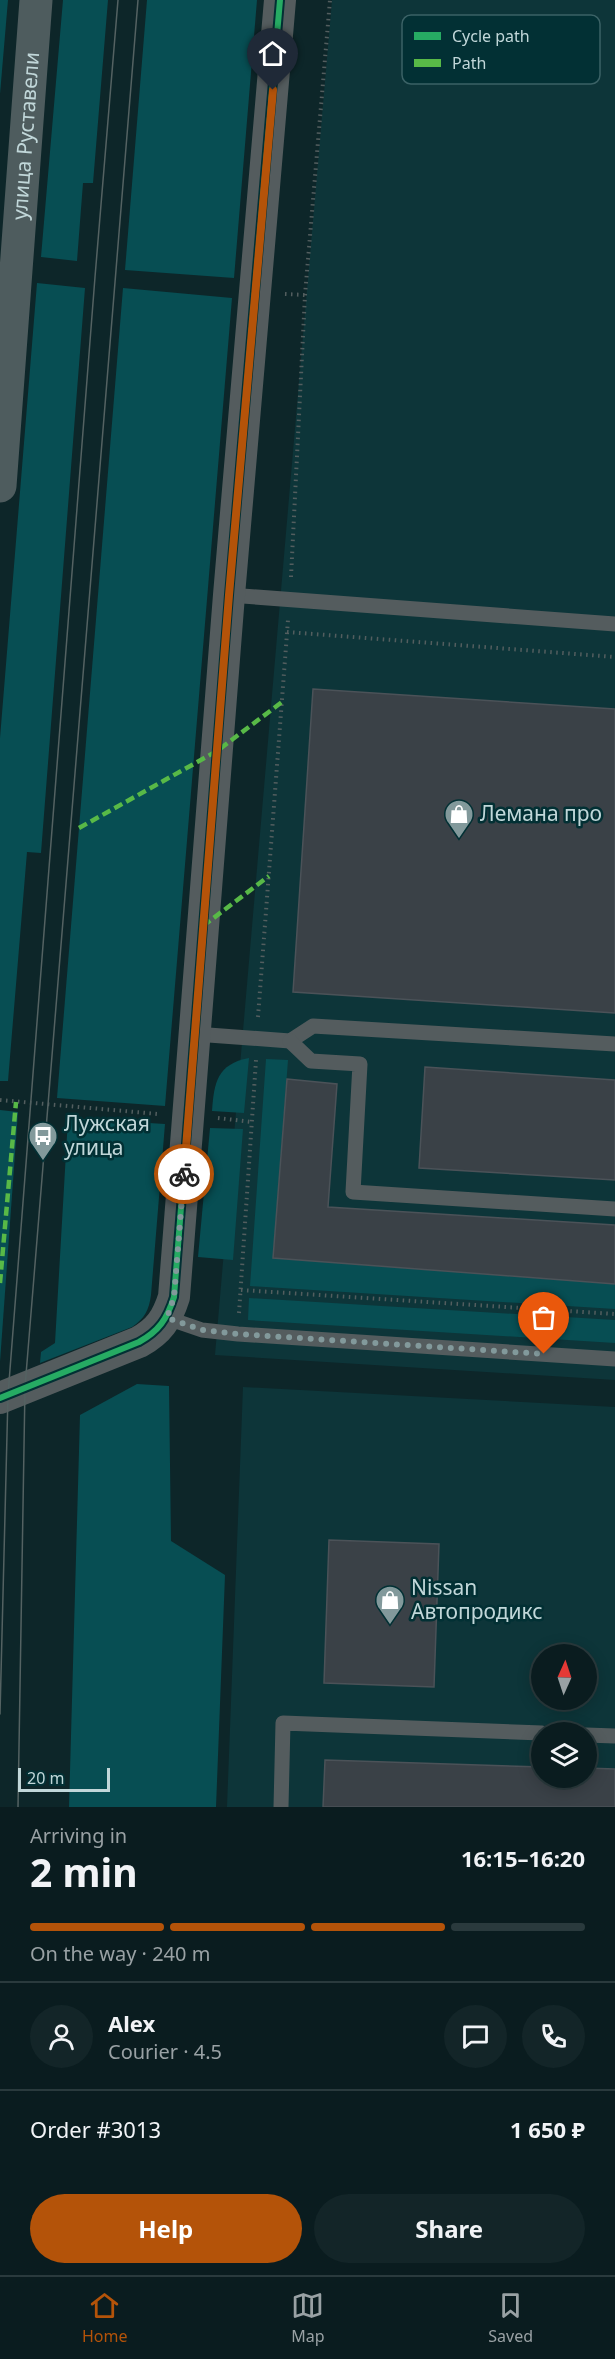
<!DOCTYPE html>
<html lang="en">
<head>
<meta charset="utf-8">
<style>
	:root { --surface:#0a1c1f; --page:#132528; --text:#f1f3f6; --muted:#99a1a4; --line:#2a3a3d; --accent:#b45309 }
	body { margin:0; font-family:"Noto Sans",sans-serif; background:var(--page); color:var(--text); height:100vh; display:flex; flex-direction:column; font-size:22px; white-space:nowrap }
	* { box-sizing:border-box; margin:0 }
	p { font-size:20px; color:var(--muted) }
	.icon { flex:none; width:33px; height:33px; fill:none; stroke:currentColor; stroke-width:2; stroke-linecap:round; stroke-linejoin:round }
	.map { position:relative; height:1807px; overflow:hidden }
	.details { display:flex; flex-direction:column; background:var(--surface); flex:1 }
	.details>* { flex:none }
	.needle { width:39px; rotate:3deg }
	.tools { position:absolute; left:531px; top:1644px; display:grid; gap:12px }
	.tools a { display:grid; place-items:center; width:66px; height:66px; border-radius:50%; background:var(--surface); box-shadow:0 3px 15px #0003,0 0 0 2px var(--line); font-size:30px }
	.scale { position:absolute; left:18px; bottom:15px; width:92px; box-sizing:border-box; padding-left:6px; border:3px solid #c1d7d9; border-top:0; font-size:16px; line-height:21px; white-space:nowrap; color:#c1d7d9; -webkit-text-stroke:4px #023034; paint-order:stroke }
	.pin { position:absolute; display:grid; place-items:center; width:51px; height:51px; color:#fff; margin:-62px -26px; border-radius:50% 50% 50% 0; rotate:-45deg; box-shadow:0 0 6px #0007 }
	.pin .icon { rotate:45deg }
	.courier { position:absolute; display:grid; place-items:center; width:60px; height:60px; margin:-30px; border:4px solid #b45309; border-radius:50%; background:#fff; color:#222; box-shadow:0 2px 8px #0007 }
	.summary em { font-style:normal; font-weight:700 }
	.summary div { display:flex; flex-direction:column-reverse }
	.summary { display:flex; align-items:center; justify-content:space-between; height:102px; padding:0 30px }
	h1 { font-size:39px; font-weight:700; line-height:45px }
	.bar { display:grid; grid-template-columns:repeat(4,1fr); gap:9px 6px; align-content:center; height:72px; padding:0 30px }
	.bar i { height:8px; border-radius:4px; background:var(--line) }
	.bar .on { background:var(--accent) }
	.bar p { grid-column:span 4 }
	.line { display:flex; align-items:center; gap:15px; padding:0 30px; border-top:2px solid var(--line) }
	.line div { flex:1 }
	.round { display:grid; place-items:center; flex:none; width:63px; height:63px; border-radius:32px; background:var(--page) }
	.cta { display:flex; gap:12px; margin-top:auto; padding:12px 30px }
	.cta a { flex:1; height:69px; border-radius:36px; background:var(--accent); color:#fff; font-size:24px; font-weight:700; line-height:69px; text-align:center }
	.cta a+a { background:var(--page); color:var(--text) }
	.dock { display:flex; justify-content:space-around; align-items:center; height:84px; border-top:2px solid var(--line); background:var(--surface); font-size:16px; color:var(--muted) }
	.dock a { display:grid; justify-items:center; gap:3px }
	.dock .on { color:var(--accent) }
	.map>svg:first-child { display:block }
	.built { fill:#0d3539; fill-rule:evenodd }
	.green { fill:#074e53 }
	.building { fill:#3a4147; stroke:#4b5258; stroke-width:1.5 }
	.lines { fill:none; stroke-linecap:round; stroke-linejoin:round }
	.path { stroke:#535e5f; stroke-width:4; stroke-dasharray:1.5 4.5; stroke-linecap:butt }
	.lane { stroke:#545c5e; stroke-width:15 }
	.street { stroke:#545c5e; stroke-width:32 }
	.primary { stroke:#4e5c5e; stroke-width:33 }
	.tram { stroke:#546262; stroke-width:1.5 }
	.quiet { stroke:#58b947; stroke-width:4.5; stroke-dasharray:9 4.5; stroke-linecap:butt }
	.cycleway-casing { stroke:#023034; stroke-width:10 }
	.cycleway { stroke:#26ab63; stroke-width:6 }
	.done { stroke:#82999b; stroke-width:6; stroke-dasharray:0 10.8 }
	.route { stroke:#b45309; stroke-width:8 }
	.labels { text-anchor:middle; stroke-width:5; stroke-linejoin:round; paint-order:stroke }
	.street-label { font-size:21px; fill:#c1d7d9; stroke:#023034 }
	.poi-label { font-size:21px; fill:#c1d7d9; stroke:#023034; text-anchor:start }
	.key { fill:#023034; stroke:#3b6266; stroke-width:1.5 }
	.key-label { font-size:16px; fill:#c1d7d9 }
</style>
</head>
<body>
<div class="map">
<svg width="615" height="1807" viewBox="0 0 615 1807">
	<rect width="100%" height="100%" fill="#0d2629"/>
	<g class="built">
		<path d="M332,0H615V1380L215,1355Z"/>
		<path d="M243,1387L615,1407V1807H227ZM542,1654H586V1700H542ZM542,1732H586V1778H542Z"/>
	</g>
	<g class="green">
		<path d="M0,0H8L0,94Z"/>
		<path d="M63,0H108L93,183H83L77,261L41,257Z"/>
		<path d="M147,0H257L234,278L125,270Z"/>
		<path d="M37,283L85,288L41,853L27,852L8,1081H0V738Z"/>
		<path d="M123,288L232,298L165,1106L57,1098Z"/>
		<path d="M249,1058L244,1113L212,1111C214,1083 217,1064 249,1058Z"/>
		<path d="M266,1059L288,1060L273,1258L615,1284V1309L250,1286Z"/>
		<path d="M0,1110L18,1112L0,1362Z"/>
		<path d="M68,1118L165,1124L151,1295C149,1310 145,1318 132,1327L40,1363L41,1352L55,1343Z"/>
		<path d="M210,1128L243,1129L233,1260L198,1257Z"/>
		<path d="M249,1298L615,1320V1343L248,1320Z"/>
		<path d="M137,1384L169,1386L171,1541L225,1575L216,1807H69L80,1415Z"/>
	</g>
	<g class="building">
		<path d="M313,689L615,709V1013L293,992Z"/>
		<path d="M425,1067L615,1080V1180L419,1168Z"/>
		<path d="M287,1079L337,1084L328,1207L615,1225V1284L273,1258Z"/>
		<path d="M329,1540L439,1544L434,1687L324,1683Z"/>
		<path d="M325,1760L542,1767V1778H586V1768L615,1769V1807H323Z"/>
	</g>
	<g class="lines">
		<g class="path">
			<path d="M285,294L305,295"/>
			<path d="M291,577L305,295L330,0"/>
			<path d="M287,632L615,657"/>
			<path d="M258,1017L288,620"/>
			<path d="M0,1100L158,1114"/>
			<path d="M218,1118L252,1122"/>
			<path d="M241,1290L615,1314"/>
			<path d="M239,1313L256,1060"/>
		</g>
		<g class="lane">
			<path d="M229,595L615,624"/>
			<path d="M195,1034L290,1041L313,1026L615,1044"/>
			<path d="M290,1041L311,1061L360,1064L353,1192L615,1209"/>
			<path d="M167,1318L202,1330L238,1334L615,1359"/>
			<path d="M586,1735L615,1736"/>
			<path d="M281,1807L283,1723L542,1733"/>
		</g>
		<path class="street" d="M0,1398L139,1342C159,1331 167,1319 174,1297L229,595L280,0"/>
		<path class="primary" id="s1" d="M0,486L36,0"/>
		<g class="tram">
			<path d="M0,1714L8,1395L95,277L118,0"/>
			<path d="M18,1807L25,1387L138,0"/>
		</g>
		<g class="quiet">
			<path d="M79,828L217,751L282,702"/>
			<path d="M203,926L269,876"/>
			<path d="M0,1283L16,1102"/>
		</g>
		<g class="cycleway-casing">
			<path id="cycleway" d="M0,1398L139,1342C159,1331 167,1319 174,1297L229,595L280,0"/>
		</g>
		<use href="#cycleway" class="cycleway"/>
	</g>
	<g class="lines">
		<path class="done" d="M184,1174L174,1297L167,1318L202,1330L238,1334L544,1354"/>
		<path class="route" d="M184,1174L229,595L273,90"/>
	</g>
	<defs>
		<g id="shop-pin" transform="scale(1.5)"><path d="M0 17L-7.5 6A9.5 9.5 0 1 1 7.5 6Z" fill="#82999b" stroke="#023034"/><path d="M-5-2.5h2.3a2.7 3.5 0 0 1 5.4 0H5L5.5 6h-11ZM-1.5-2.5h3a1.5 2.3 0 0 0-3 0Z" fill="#fff"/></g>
		<g id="bus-pin" transform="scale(1.5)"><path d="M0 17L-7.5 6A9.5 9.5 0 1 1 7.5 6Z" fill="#82999b" stroke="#023034"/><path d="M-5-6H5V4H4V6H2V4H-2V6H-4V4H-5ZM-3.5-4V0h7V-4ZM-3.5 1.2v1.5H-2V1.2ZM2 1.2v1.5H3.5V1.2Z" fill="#fff"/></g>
	</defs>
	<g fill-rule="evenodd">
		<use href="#shop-pin" x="459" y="814"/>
		<use href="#bus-pin" x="43" y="1136"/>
		<use href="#shop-pin" x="390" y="1600"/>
	</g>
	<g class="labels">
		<g class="street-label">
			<text dy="7" stroke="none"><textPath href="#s1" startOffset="351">улица Руставели</textPath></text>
		</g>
		<g class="poi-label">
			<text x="480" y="821">Лемана про</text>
			<text x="64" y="1131">Лужская<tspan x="64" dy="24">улица</tspan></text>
			<text x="411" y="1595">Nissan<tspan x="411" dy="24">Автопродикс</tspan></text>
		</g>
	</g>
	<rect x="402" y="15" width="198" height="69" rx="9" class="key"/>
	<rect x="414" y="32" width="27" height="8" fill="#26ab63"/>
	<rect x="414" y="59" width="27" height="8" fill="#58b947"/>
	<g class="key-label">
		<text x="452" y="42">Cycle path</text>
		<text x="452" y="69">Path</text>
	</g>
</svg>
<div class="tools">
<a><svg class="needle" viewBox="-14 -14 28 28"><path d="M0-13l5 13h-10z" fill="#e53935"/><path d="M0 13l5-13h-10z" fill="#99a1a4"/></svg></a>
<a><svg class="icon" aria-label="layers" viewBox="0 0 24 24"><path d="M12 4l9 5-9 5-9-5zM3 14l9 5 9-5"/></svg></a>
</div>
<div class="scale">20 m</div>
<div class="pin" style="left:544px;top:1354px;background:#ea580c"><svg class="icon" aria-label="bag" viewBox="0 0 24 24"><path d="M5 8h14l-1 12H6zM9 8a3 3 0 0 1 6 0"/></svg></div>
<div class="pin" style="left:273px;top:90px;background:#1f2937"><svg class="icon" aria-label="home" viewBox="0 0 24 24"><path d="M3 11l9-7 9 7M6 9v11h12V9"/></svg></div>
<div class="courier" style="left:184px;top:1174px"><svg class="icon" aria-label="bike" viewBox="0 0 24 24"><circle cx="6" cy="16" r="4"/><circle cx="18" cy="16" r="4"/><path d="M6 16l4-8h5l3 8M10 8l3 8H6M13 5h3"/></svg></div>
</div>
<section class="details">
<div class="summary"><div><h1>2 min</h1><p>Arriving in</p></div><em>16:15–16:20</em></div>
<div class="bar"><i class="on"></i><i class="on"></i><i class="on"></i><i></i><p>On the way · 240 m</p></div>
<div class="line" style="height:108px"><a class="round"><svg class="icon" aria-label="person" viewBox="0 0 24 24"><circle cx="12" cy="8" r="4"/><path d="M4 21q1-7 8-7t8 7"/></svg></a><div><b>Alex</b><p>Courier · 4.5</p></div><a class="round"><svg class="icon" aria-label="chat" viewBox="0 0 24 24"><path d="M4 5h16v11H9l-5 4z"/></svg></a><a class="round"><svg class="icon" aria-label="phone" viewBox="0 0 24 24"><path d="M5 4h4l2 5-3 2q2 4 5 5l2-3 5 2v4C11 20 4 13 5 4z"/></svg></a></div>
<div class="line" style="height:78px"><div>Order #3013</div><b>1 650 ₽</b></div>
<div class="cta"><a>Help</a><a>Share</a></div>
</section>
<nav class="dock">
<a class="on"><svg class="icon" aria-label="home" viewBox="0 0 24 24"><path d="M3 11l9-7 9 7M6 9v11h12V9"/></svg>Home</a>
<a><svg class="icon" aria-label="map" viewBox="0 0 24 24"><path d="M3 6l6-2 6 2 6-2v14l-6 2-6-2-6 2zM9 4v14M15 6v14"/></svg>Map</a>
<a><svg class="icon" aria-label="saved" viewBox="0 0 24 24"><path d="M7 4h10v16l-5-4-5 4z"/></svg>Saved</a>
</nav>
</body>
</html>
